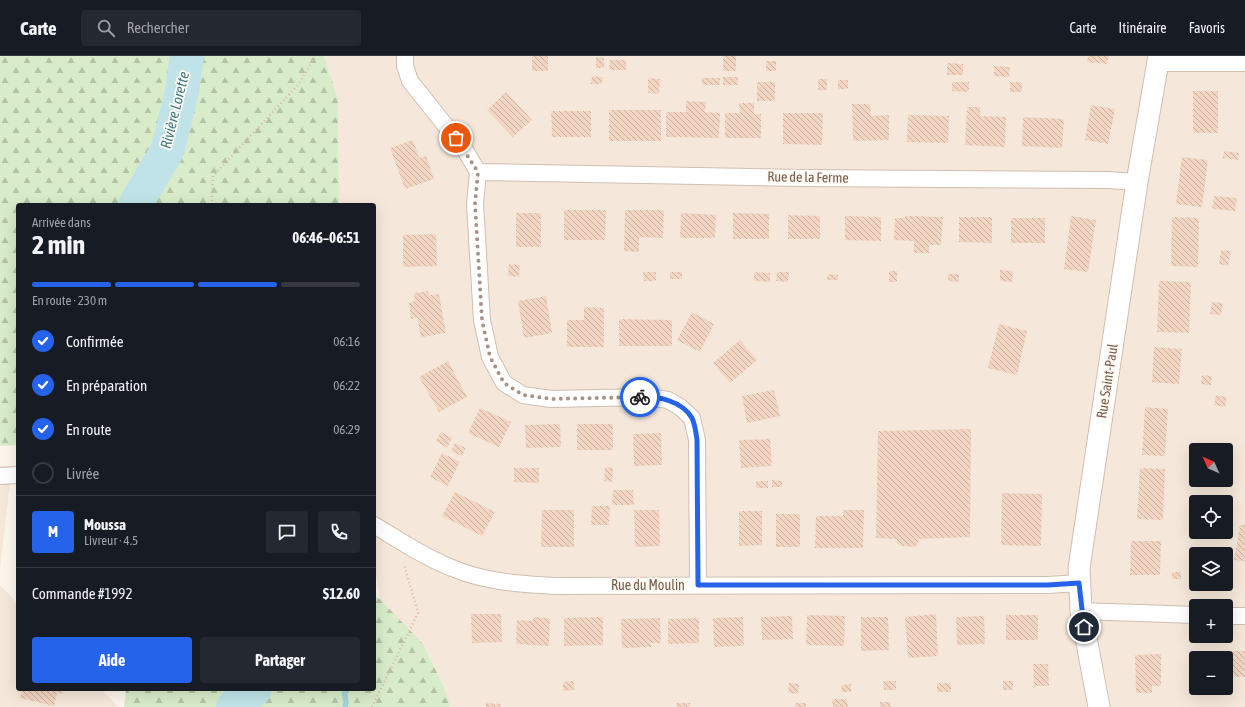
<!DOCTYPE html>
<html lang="fr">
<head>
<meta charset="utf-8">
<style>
	:root { --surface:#171b24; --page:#242831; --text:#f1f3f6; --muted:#9ea1a6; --line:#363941; --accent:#2563eb }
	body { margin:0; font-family:"Asap Condensed",sans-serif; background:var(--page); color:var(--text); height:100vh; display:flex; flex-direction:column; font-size:15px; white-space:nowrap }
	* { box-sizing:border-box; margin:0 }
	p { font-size:13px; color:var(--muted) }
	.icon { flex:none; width:22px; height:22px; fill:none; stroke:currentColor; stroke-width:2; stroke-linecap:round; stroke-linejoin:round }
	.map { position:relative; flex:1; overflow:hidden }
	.side { position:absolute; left:16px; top:147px; width:360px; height:488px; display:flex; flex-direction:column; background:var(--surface); border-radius:4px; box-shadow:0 4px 16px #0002 }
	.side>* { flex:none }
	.needle { width:26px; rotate:315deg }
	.controls { position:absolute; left:1189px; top:387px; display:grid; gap:8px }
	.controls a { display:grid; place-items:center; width:44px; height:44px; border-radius:4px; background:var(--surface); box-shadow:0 4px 16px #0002; font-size:20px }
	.pin { position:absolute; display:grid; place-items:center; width:34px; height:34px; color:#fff; margin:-17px; border:2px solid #fff; border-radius:50%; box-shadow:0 1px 4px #0007 }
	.courier { position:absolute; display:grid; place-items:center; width:40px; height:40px; margin:-20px; border:3px solid #2563eb; border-radius:50%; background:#fff; color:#222; box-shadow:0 1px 5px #0007 }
	.overview em { font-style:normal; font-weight:700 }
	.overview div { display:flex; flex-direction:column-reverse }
	.overview { display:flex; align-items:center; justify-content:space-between; height:68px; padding:0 16px }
	h1 { font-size:26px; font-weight:700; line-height:30px }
	.bar { display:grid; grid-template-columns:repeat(4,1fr); gap:6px 4px; align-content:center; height:48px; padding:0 16px }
	.bar i { height:5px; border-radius:3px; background:var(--line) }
	.bar .active { background:var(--accent) }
	.bar p { grid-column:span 4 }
	.line { display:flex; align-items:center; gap:10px; padding:0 16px; border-top:1px solid var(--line) }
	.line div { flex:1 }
	.round { display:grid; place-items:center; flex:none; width:42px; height:42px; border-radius:4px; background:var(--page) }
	ol { padding:0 16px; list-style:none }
	li { display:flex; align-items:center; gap:12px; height:44px }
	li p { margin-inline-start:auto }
	li .icon { padding:4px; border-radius:50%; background:var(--accent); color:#fff; stroke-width:4 }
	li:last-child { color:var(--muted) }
	li i { width:22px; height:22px; border:2px solid var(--line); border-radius:50% }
	.cta { display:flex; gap:8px; margin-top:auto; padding:8px 16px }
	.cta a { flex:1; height:46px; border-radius:4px; background:var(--accent); color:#fff; font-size:16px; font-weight:700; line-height:46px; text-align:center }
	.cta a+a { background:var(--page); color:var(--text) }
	header { display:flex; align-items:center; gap:24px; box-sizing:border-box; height:56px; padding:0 20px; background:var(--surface); border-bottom:1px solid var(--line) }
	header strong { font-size:19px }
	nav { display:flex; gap:22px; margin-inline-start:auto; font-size:14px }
	.search { width:280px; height:36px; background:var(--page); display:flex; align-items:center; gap:10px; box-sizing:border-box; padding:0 14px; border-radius:4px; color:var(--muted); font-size:15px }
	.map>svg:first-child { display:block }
	.residential { fill:#f5e8da; fill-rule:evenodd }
	.forest { fill:url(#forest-firs) }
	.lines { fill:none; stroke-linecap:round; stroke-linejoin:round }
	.stream { stroke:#a5d3da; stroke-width:5.5 }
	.river { stroke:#bfe3e8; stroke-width:34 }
	.building { fill:url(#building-back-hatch) }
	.minor-casing { stroke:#d1beb0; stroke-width:18 }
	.tertiary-casing { stroke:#d1beb0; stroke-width:23 }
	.path { stroke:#d9b8a5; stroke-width:2.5; stroke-dasharray:1 3; stroke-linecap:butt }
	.minor { stroke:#fff; stroke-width:16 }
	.tertiary { stroke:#fff; stroke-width:21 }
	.done { stroke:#a89285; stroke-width:4; stroke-dasharray:0 7.2 }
	.route { stroke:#2563eb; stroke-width:5 }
	.labels { text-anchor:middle; stroke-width:3.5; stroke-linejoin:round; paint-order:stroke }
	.street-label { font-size:14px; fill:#7a5c4d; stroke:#fffaf3 }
	.water-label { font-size:15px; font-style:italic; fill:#437c86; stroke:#fffaf3 }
</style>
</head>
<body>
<header>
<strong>Carte</strong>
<div class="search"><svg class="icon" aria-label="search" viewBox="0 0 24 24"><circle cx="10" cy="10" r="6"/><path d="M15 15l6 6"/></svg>Rechercher</div>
<nav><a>Carte</a><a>Itinéraire</a><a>Favoris</a></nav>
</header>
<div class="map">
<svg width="1245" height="651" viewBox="0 0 1245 651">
	<defs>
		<pattern id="forest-firs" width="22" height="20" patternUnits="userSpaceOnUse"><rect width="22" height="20" fill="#d8ecc9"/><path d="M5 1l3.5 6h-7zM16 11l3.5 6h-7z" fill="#b4c2a5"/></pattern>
		<pattern id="building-back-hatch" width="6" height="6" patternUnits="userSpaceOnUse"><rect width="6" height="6" fill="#f3d5c3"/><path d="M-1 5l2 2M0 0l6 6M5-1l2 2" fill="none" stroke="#cab0a1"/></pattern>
	</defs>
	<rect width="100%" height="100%" fill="#fdf6ec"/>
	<g class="residential">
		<path d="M324,0H1245V651H450L445,633L423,588L380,543L374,508V149H339L338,42ZM1196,394H1226V424H1196ZM1196,446H1226V476H1196ZM1196,498H1226V528H1196ZM1196,550H1226V580H1196ZM1196,602H1226V632H1196Z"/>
		<path d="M0,410H12L0,513Z"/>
		<path d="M0,529L18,548V633H101L118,651H0Z"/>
	</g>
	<g class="forest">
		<path d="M0,0H324L338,42L339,149H18V389L0,390Z"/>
		<path d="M374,540L380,543L423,588L445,633L450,651H124L126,633H374Z"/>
	</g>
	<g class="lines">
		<path class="stream" d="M344,633L346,647L345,651"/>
		<g class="river">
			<path d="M135,149L168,93L182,35L187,0"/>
			<path d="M233,651L255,633"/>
		</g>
	</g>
	<g class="building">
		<rect x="532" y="0" width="16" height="15"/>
		<rect x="723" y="0" width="13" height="15"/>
		<path d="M1088,0H1109L1107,8L1087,6Z"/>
		<path d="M596,1L604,2V12H596Z"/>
		<path d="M610,4H626V14H609Z"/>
		<rect x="766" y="5" width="10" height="10"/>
		<path d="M947,7L963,8V19H947Z"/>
		<path d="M994,10L1010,11L1009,21L994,20Z"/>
		<path d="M592,20L603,21L602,28H591Z"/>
		<rect x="723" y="21" width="15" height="8"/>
		<path d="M648,22L660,23L659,38L648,37Z"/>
		<rect x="702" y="22" width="18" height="7"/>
		<rect x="818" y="23" width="9" height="11"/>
		<rect x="838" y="24" width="10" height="9"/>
		<rect x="757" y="26" width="18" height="19"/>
		<path d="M952,26H969V36L952,35Z"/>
		<rect x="1010" y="26" width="12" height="10"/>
		<rect x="1193" y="35" width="25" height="42"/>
		<path d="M506,36L532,64L513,81L487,54Z"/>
		<path d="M686,45L706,46L705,56L720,57L719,82L666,81V56H686Z"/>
		<path d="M739,47H754V58H761V82H725V57H740Z"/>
		<path d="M852,48H870L871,60L889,59V84L853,85Z"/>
		<path d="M1091,49L1115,53L1108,88L1085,84Z"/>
		<path d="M967,51H980V60L1006,61L1005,91L965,89Z"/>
		<rect x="609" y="54" width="52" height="31"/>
		<path d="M551,55H591V81H552Z"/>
		<path d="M783,57H823L822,89L783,88Z"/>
		<path d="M908,59L949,60L948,87L907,86Z"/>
		<path d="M1023,61L1064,63L1062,92L1022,90Z"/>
		<path d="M413,84L419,102L426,100L434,123L405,133L390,92Z"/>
		<path d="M1224,95L1239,97L1238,104L1223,102Z"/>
		<path d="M1182,101L1208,104L1202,151L1176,148Z"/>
		<path d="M1214,140L1237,142L1235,155L1212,153Z"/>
		<path d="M564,154H606L605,184H564Z"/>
		<path d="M625,154H664L663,182L639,181V196L624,195Z"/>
		<rect x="516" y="157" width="25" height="34"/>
		<path d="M681,157L716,159L715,182H680Z"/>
		<path d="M733,157L769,158V183H733Z"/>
		<path d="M788,159L820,160V183H788Z"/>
		<path d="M845,160L881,161V185L845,184Z"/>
		<path d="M905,160L943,161L941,189H929V197H914V185L894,184L895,162H905Z"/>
		<path d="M1071,160L1096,164L1088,216L1064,213Z"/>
		<path d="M959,161H992V187L959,186Z"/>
		<path d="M1172,161L1199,162L1198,211L1171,210Z"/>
		<rect x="1011" y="162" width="34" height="25"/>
		<path d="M436,178L437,210L403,211V179Z"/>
		<path d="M1221,194L1231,195L1228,210L1219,208Z"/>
		<path d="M509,208L520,209L519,221L508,220Z"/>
		<path d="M1000,214L1013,215L1012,226L1000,225Z"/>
		<rect x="889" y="215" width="8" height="11"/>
		<path d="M643,216H656V225H644Z"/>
		<rect x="670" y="216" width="12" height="7"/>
		<path d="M754,216L770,217V226L754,225Z"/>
		<path d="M777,216H789L788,226L776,225Z"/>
		<path d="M828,218L838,219V224H827Z"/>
		<path d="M948,218H959V226L948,225Z"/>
		<path d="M1159,225L1191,226L1189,277L1157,276Z"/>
		<path d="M428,235L429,239L439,238L446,277L421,281L417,261L411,263L409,247L415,245L414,237Z"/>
		<path d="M546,240L552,277L524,282L518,245Z"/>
		<path d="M1212,246L1223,247L1221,259L1210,258Z"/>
		<path d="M584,251L604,252V291H567V264H584Z"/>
		<path d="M692,256L714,268L700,296L677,284Z"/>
		<path d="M619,263L672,264V290H619Z"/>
		<path d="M999,268L1027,275L1017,319L988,312Z"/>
		<path d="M740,284L757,304L730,327L713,307Z"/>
		<path d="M1154,291L1182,293L1179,328L1152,326Z"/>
		<path d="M448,305L467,341L439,356L419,321Z"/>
		<path d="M1202,319L1212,320L1211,329L1201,328Z"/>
		<path d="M774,334L780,360L747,367L742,340Z"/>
		<path d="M1216,339L1227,341L1225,351L1214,349Z"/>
		<path d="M1145,351L1168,353L1165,400L1142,399Z"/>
		<path d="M480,352L511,366L499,391L468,377Z"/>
		<path d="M560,368L561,391L526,392L525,369Z"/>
		<rect x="577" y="368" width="36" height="26"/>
		<path d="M971,373L970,481L919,483L918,488L915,491L901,490L897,488V483L876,482L878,375Z"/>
		<path d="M441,376L452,382L447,392L436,385Z"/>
		<path d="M661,377L662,409L634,410L633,378Z"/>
		<path d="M770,383L772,410L741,412L739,384Z"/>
		<path d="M455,387L466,392L462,400L451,395Z"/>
		<path d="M442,397L460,406L448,430L430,421Z"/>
		<path d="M605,411L613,412L612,426L604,425Z"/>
		<path d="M514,412H539V427L514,426Z"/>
		<path d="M1140,412L1165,413L1163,464L1137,463Z"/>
		<path d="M772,424L782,425V431H772Z"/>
		<rect x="756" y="425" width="12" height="7"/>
		<path d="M613,434H633L634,449H612Z"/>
		<path d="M455,436L495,456L482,480L442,460Z"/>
		<path d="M1002,437L1042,438L1041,490L1001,489Z"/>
		<path d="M1195,440L1206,441L1205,446H1196V454H1194Z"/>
		<path d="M592,450H610L609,469H591Z"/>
		<path d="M542,454H574V491H541Z"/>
		<path d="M634,454H659L660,490L635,491Z"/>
		<path d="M843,454H864L863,492H815L816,460H843Z"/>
		<path d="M739,455H762V489L739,490Z"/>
		<rect x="776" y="458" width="24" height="33"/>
		<path d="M1194,458L1196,459V473L1191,472Z"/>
		<path d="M1240,469H1245V505L1234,504Z"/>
		<path d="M1131,485H1161L1160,519H1130Z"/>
		<rect x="1172" y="516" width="9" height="7"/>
		<path d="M471,558H501L502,586L472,587Z"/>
		<path d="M936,558L938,600L908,602L905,561Z"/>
		<path d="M807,559L845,560L844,590L806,589Z"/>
		<rect x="1006" y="559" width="32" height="25"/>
		<path d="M792,560L793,583L762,584L761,561Z"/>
		<path d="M984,560L985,588L957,589L956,561Z"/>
		<path d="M533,561L550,562L549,590L516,588L517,564L533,565Z"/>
		<path d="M603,561V589L564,590V562Z"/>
		<path d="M743,561L744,590L714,591L713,562Z"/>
		<path d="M861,561H888L889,594L861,595Z"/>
		<path d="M660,562L661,587H651V591L622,592L621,563Z"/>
		<path d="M699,562V587L668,588V563Z"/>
		<path d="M1226,595H1245V621H1226V602H1217V599H1226Z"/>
		<path d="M1161,598V630H1152V637H1136L1135,599Z"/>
		<path d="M1033,608H1048L1049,630H1034Z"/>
		<path d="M574,625V634L563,635V626Z"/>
		<path d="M883,625H896V634H884Z"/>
		<rect x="1003" y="625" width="10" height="9"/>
		<path d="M789,627L799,628L798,638L788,637Z"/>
		<rect x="937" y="627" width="14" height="9"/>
		<path d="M851,628V636H842L841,629Z"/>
		<path d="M22,633H64L63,638L57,637L54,650L20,642Z"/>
		<path d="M832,643H847L848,651H833Z"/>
		<path d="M880,646H890L891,651H880Z"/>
		<path d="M486,647L501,648L500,651H486Z"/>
		<path d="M676,647H690V651H677Z"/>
		<rect x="795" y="647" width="11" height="4"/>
	</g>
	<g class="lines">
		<g class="minor-casing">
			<g id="minor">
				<path d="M405,0V10L410,25L465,94L478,116L475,148L482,264L490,301L504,327L523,339L551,343L648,341L668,344L680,351L692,362L697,384L698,529"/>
				<path d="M1157,7H1245"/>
				<path d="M478,116L803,122L1108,124L1137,126"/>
				<path d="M0,420L18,419"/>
				<path d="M374,469C399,484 424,501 452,512C485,526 520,528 555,530L1048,529L1079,527"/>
				<path d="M1081,555L1196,559"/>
				<path d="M1226,560H1245"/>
			</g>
		</g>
		<g class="tertiary-casing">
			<path id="tertiary" d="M1099,651L1081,555L1079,512L1137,126L1159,0"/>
		</g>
		<g class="path">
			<path d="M212,149L213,120L298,29L316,0"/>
			<path d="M372,651L418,557L404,508"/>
		</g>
		<use href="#minor" class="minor"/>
		<use href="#tertiary" class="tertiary"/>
	</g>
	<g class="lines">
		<path class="done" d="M456,82L478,116L475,148L482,264L490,301L504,327L523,339L551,343L640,341"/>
		<path class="route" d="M640,341C658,340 682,345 692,362C695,368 696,377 697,384L698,529H1048L1079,527L1084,571"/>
	</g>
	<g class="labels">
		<g class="street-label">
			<text transform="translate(808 121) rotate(1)" y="5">Rue de la Ferme</text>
			<text transform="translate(1107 325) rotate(-81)" y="5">Rue Saint-Paul</text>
			<text x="648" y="534">Rue du Moulin</text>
		</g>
		<g class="water-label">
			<text transform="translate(175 54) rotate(-76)" y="5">Rivière Lorette</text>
		</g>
	</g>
</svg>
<div class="controls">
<a><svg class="needle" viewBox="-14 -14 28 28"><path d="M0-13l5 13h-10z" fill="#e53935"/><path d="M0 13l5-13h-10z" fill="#9ea1a6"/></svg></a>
<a><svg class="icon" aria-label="locate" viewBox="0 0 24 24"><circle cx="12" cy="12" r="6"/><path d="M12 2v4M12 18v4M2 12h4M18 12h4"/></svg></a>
<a><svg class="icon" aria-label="layers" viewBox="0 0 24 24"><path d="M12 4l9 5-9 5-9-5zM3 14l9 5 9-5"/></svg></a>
<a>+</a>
<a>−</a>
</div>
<div class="pin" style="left:456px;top:82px;background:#ea580c"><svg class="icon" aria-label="bag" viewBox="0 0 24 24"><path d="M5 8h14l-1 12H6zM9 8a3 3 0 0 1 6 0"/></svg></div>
<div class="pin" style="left:1084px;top:571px;background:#1f2937"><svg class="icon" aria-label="home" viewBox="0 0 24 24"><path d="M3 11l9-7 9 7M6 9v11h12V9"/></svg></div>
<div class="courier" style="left:640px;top:341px"><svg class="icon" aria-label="bike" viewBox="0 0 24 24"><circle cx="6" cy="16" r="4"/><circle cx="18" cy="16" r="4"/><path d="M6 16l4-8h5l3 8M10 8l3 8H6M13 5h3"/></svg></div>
<section class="side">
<div class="overview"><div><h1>2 min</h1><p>Arrivée dans</p></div><em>06:46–06:51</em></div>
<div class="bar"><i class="active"></i><i class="active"></i><i class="active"></i><i></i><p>En route · 230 m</p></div>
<ol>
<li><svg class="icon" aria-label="check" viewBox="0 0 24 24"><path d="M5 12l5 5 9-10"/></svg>Confirmée<p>06:16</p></li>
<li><svg class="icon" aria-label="check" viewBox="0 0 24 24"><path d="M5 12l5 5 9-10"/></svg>En préparation<p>06:22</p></li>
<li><svg class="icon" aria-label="check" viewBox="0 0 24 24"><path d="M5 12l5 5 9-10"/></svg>En route<p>06:29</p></li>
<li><i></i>Livrée</li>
</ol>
<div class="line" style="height:72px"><b class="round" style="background:var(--accent);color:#fff">M</b><div><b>Moussa</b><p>Livreur · 4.5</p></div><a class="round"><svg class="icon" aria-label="chat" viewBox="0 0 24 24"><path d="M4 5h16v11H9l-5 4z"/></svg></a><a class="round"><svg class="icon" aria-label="phone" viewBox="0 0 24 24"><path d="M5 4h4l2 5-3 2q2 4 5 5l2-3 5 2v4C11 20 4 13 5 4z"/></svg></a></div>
<div class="line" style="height:52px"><div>Commande #1992</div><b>$12.60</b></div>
<div class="cta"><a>Aide</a><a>Partager</a></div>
</section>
</div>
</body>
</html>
